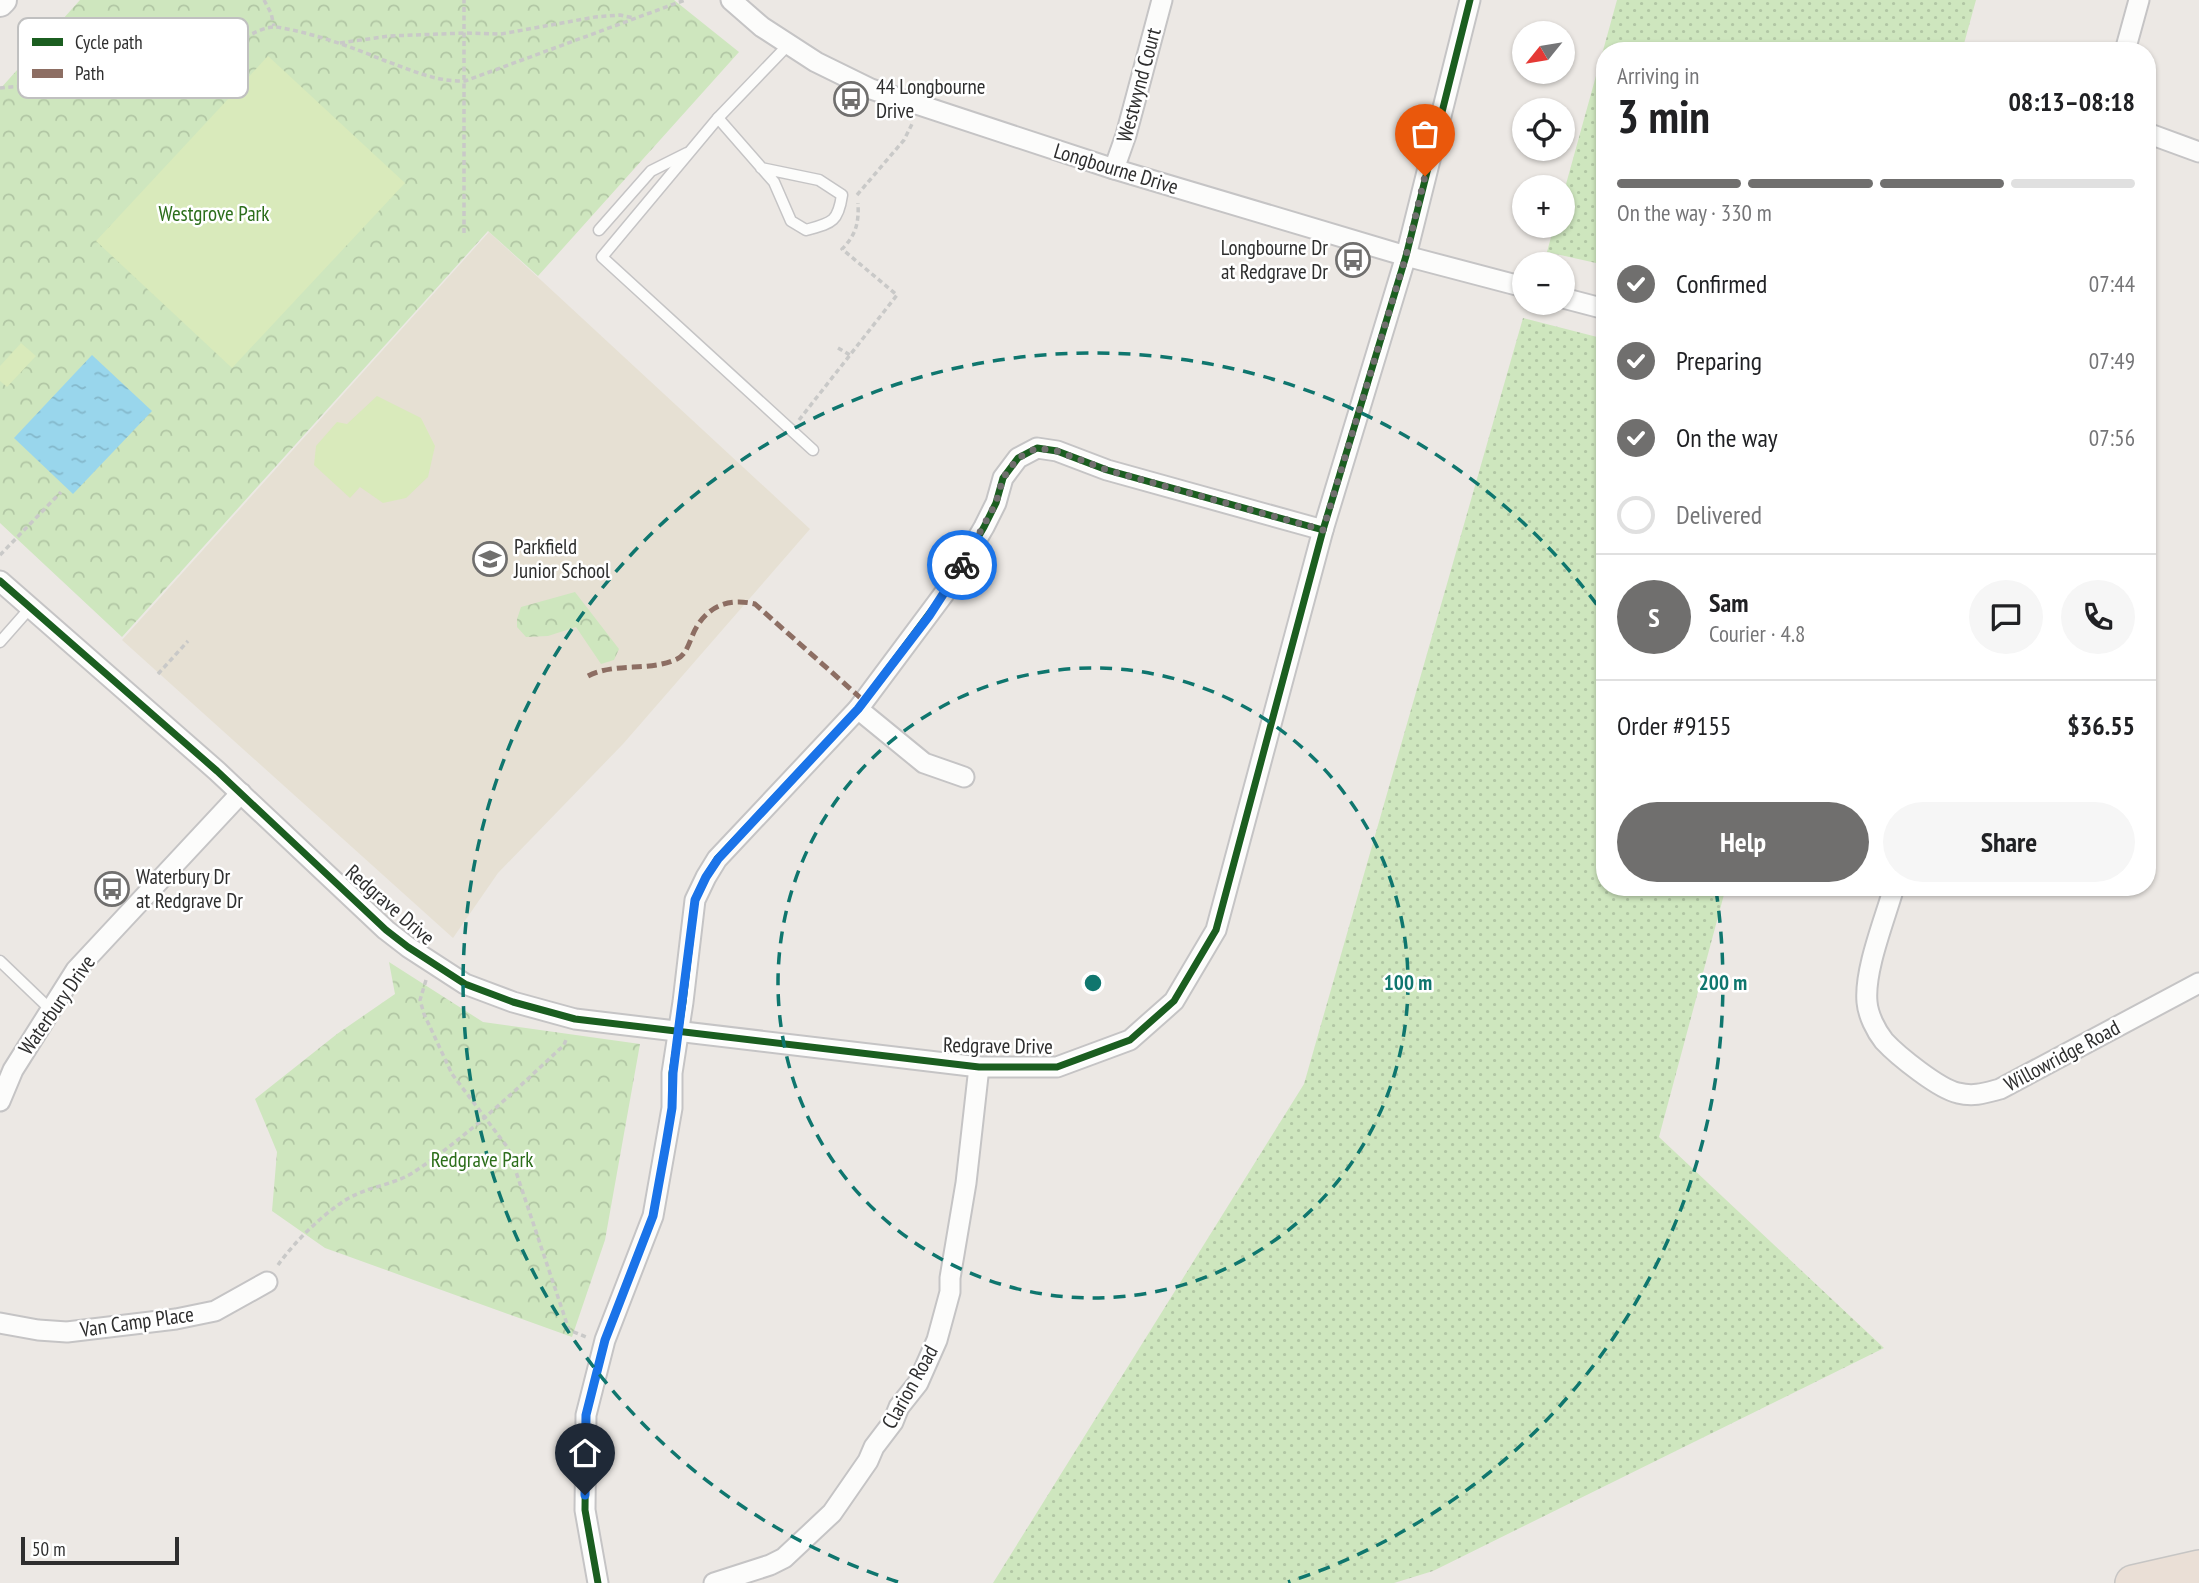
<!DOCTYPE html>
<html lang="en">
<head>
<meta charset="utf-8">
<style>
	:root { --surface:#fff; --page:#f6f6f6; --text:#202124; --muted:#757577; --line:#e0e0e0; --accent:#706f6e }
	body { margin:0; font-family:"PT Sans Narrow",sans-serif; background:var(--page); color:var(--text); height:100vh; display:flex; flex-direction:column; font-size:26px; white-space:nowrap }
	* { box-sizing:border-box; margin:0 }
	p { font-size:23px; color:var(--muted) }
	.icon { flex:none; width:38px; height:38px; fill:none; stroke:currentColor; stroke-width:2; stroke-linecap:round; stroke-linejoin:round }
	.map { position:relative; flex:1; overflow:hidden }
	.sheet { position:absolute; left:1596px; top:42px; width:560px; height:854px; display:flex; flex-direction:column; background:var(--surface); border-radius:28px; box-shadow:0 2px 5px #0004 }
	.sheet>* { flex:none }
	.needle { width:46px; rotate:240deg }
	.buttons { position:absolute; left:1512px; top:21px; display:grid; gap:14px }
	.buttons a { display:grid; place-items:center; width:63px; height:63px; border-radius:50%; background:var(--surface); box-shadow:0 2px 5px #0004; font-size:35px }
	.scale { position:absolute; left:21px; bottom:18px; width:158px; box-sizing:border-box; padding-left:7px; border:4px solid #2e2e2e; border-top:0; font-size:19px; line-height:24px; white-space:nowrap; color:#2e2e2e; -webkit-text-stroke:5px #fff; paint-order:stroke }
	.pin { position:absolute; display:grid; place-items:center; width:60px; height:60px; color:#fff; margin:-72px -30px; border-radius:50% 50% 50% 0; rotate:-45deg; box-shadow:0 0 7px #0007 }
	.pin .icon { rotate:45deg }
	.courier { position:absolute; display:grid; place-items:center; width:70px; height:70px; margin:-35px; border:5px solid #1a73e8; border-radius:50%; background:#fff; color:#222; box-shadow:0 2px 9px #0007 }
	.overview em { font-style:normal; font-weight:700 }
	.overview div { display:flex; flex-direction:column-reverse }
	.overview { display:flex; align-items:center; justify-content:space-between; height:119px; padding:0 21px }
	h1 { font-size:46px; font-weight:700; line-height:52px }
	.bar { display:grid; grid-template-columns:repeat(4,1fr); gap:10px 7px; align-content:center; height:84px; padding:0 21px }
	.bar i { height:9px; border-radius:5px; background:var(--line) }
	.bar .current { background:var(--accent) }
	.bar p { grid-column:span 4 }
	.line { display:flex; align-items:center; gap:18px; padding:0 21px; border-top:2px solid var(--line) }
	.line div { flex:1 }
	.round { display:grid; place-items:center; flex:none; width:74px; height:74px; border-radius:37px; background:var(--page) }
	ol { padding:0 21px; list-style:none }
	li { display:flex; align-items:center; gap:21px; height:77px }
	li p { margin-inline-start:auto }
	li .icon { padding:7px; border-radius:50%; background:var(--accent); color:#fff; stroke-width:4 }
	li:last-child { color:var(--muted) }
	li i { width:38px; height:38px; border:4px solid var(--line); border-radius:50% }
	.cta { display:flex; gap:14px; margin-top:auto; padding:14px 21px }
	.cta a { flex:1; height:80px; border-radius:42px; background:var(--accent); color:#fff; font-size:28px; font-weight:700; line-height:80px; text-align:center }
	.cta a+a { background:var(--page); color:var(--text) }
	.map>svg:first-child { display:block }
	.education { fill:#e6e0d3 }
	.grass { fill:url(#grass-dots) }
	.park { fill:url(#park-crowns) }
	.pitch { fill:#d9eabb }
	.water { fill:url(#water-ripples) }
	.lines { fill:none; stroke-linecap:round; stroke-linejoin:round }
	.service-casing { stroke:#c5c4c5; stroke-width:13 }
	.minor-casing { stroke:#c5c4c5; stroke-width:23 }
	.secondary-casing { stroke:#c5c4c5; stroke-width:30 }
	.motorway-casing { stroke:#c6c5c4; stroke-width:38 }
	.path { stroke:#c9c9c8; stroke-width:3.5; stroke-dasharray:5 3.5; stroke-linecap:butt }
	.service { stroke:#fcfcfb; stroke-width:10 }
	.minor { stroke:#fcfcfb; stroke-width:19 }
	.secondary { stroke:#fcfcfb; stroke-width:26 }
	.motorway { stroke:#eadfd6; stroke-width:35 }
	.quiet { stroke:#8d6e63; stroke-width:5; stroke-dasharray:10 5; stroke-linecap:butt }
	.cycleway-casing { stroke:#fff; stroke-width:11 }
	.cycleway { stroke:#1b5e20; stroke-width:7 }
	.done { stroke:#706f6e; stroke-width:7; stroke-dasharray:0 12.6 }
	.route { stroke:#1a73e8; stroke-width:9 }
	.ring { fill:none; stroke:#0f766e; stroke-width:3.5; stroke-dasharray:12 9 }
	.labels { text-anchor:middle; stroke-width:5; stroke-linejoin:round; paint-order:stroke }
	.street-label { font-size:21px; fill:#2e2e2e; stroke:#fff }
	.poi-label { font-size:21px; fill:#2e2e2e; stroke:#fff; text-anchor:start }
	.park-label { font-size:21px; fill:#2c6e1b; stroke:#fff }
	.key { fill:#fff; stroke:#c0c0c0; stroke-width:2 }
	.key-label { font-size:19px; fill:#2e2e2e }
	.centre { fill:#0f766e; stroke:#fff; stroke-width:3.5 }
	.ring-label { font-size:21px; text-anchor:middle; font-weight:bold; fill:#0f766e; stroke:#fff; stroke-width:5; stroke-linejoin:round; paint-order:stroke }
</style>
</head>
<body>
<div class="map">
<svg width="2199" height="1583" viewBox="0 0 2199 1583">
	<defs>
		<pattern id="grass-dots" width="8" height="8" patternUnits="userSpaceOnUse" patternTransform="scale(1.75)"><rect width="8" height="8" fill="#cee6be"/><path d="M2 2h.1M6 6h.1" fill="none" stroke="#b1c6a4" stroke-width="1.8" stroke-linecap="round"/></pattern>
		<pattern id="park-crowns" width="20" height="18" patternUnits="userSpaceOnUse" patternTransform="scale(1.75)"><rect width="20" height="18" fill="#cee6be"/><path d="M2 6a3 3 0 1 1 6 0M12 15a3 3 0 1 1 6 0" fill="none" stroke="#b1c6a4"/></pattern>
		<pattern id="water-ripples" width="26" height="14" patternUnits="userSpaceOnUse" patternTransform="scale(1.75)"><rect width="26" height="14" fill="#99d6ec"/><path d="M2 4q2-2 4 0t4 0M15 11q2-2 4 0t4 0" fill="none" stroke="#84b8cb"/></pattern>
	</defs>
	<rect width="100%" height="100%" fill="#ece8e4"/>
	<path class="education" d="M489,232L810,529L623,744L498,873L453,938L122,640Z"/>
	<g class="grass">
		<path d="M1617,0H1976L1962,51H1605V265L1547,252L1554,226H1563V195Z"/>
		<path d="M1523,318L1605,339V887H1726L1659,1137L1884,1348L1433,1571L1394,1583H993L1304,1084Z"/>
	</g>
	<g class="park">
		<path d="M80,0H674L739,52L538,276L488,231L122,637L0,523V89Z"/>
		<path d="M575,592L619,649L614,660L601,664L576,627L548,636L526,637L517,627V619L521,607Z"/>
		<path d="M389,962L483,1022L640,1044L605,1240L572,1337L325,1248L272,1211L277,1152L255,1099L337,1034L395,994Z"/>
	</g>
	<g class="pitch">
		<path d="M268,56L405,183L232,368L96,241Z"/>
		<path d="M21,343L36,356L7,387L0,381V366Z"/>
		<path d="M377,396L421,418L435,446L428,477L406,498L383,503L360,487L350,498L314,465L316,446L337,422L347,424Z"/>
	</g>
	<path class="water" d="M92,355L152,411L73,494L14,438Z"/>
	<g class="lines">
		<g class="service-casing">
			<g id="service">
				<path d="M789,44L718,118L602,257L813,450"/>
				<path d="M718,118L774,182L791,221L806,230C831,223 838,223 842,195L819,180L761,168"/>
				<path d="M599,230L651,171L687,153"/>
				<path d="M0,642L30,608"/>
				<path d="M0,961L50,1009"/>
			</g>
		</g>
		<g class="minor-casing">
			<g id="minor">
				<path d="M731,0L762,27L816,62L871,89L1114,169L1406,256L1524,287"/>
				<path d="M2125,51L2139,0"/>
				<path d="M2147,133L2199,152"/>
				<path d="M1114,169L1126,135L1162,0"/>
				<path d="M1563,298L1605,309"/>
				<path d="M0,581L217,771L386,930L408,947L465,984L513,1002L575,1019L979,1067H1057L1130,1040L1174,1001L1216,930L1323,530L1406,256L1470,0"/>
				<path d="M858,709L924,763L964,777"/>
				<path d="M1894,887C1885,919 1864,970 1867,1002C1868,1015 1876,1031 1884,1041C1898,1056 1939,1089 1958,1093C1974,1097 1985,1093 2000,1089L2199,983"/>
				<path d="M0,1101L13,1070L76,970L241,793"/>
				<path d="M0,1323L38,1330L67,1332L176,1319L215,1311L267,1282"/>
				<path d="M598,1583L585,1510L586,1415L605,1340L653,1216L672,1108V1073L683,1002L695,900L706,877L717,859L858,709L949,587L984,527L996,503L1003,478L1018,458L1037,448L1057,451L1107,470L1323,530"/>
				<path d="M714,1583L770,1565L784,1558L832,1513L868,1461L874,1447L893,1422L899,1407L918,1383L937,1340L950,1292V1278L966,1183L979,1067"/>
			</g>
		</g>
		<g class="secondary-casing">
			<path id="secondary" d="M0,3L3,0"/>
		</g>
		<g class="motorway-casing">
			<path id="motorway" d="M2133,1583L2199,1568"/>
		</g>
		<g class="path">
			<path d="M264,0L271,13L274,26"/>
			<path d="M340,43L389,36L465,33L501,34L595,17L620,15L634,18"/>
			<path d="M181,47L192,67"/>
			<path d="M0,88C54,82 126,92 175,75C197,67 258,24 276,27C310,32 352,47 383,60C411,70 436,82 465,81L685,0"/>
			<path d="M857,195L904,140L912,124"/>
			<path d="M464,233V0"/>
			<path d="M838,348L850,355"/>
			<path d="M799,420L897,295L842,249C856,235 859,223 858,203"/>
			<path d="M0,555L61,492"/>
			<path d="M158,674L188,641"/>
			<path d="M426,980L420,1000L424,1014L452,1074L508,1148L569,1330L586,1337"/>
			<path d="M278,1265C294,1242 331,1205 357,1194C377,1185 399,1183 417,1170C470,1134 517,1089 564,1045L567,1037"/>
		</g>
		<use href="#service" class="service"/>
		<use href="#minor" class="minor"/>
		<use href="#secondary" class="secondary"/>
		<use href="#motorway" class="motorway"/>
		<path class="quiet" d="M588,676C615,662 649,672 677,659C688,654 690,638 696,628C709,605 730,598 755,604L864,701"/>
		<g class="cycleway-casing">
			<g id="cycleway">
				<path d="M0,581L217,771L386,930L408,947L465,984L513,1002L575,1019L979,1067H1057L1130,1040L1174,1001L1216,930L1323,530L1406,256L1470,0"/>
				<path d="M598,1583L585,1510L586,1415L605,1340L653,1216L672,1108V1073L683,1002L695,900L706,877L717,859L858,709L949,587L984,527L996,503L1003,478L1018,458L1037,448L1057,451L1107,470L1323,530"/>
			</g>
		</g>
		<use href="#cycleway" class="cycleway"/>
	</g>
	<g class="lines">
		<path class="done" d="M962,565L996,503L1003,478L1018,458L1037,448L1057,451L1107,470L1323,530L1406,256L1425,176"/>
		<path class="route" d="M585,1495L586,1415L605,1340L653,1216L666,1144L672,1108L673,1073L695,900L706,877L718,859L858,709L929,616L962,565"/>
	</g>
	<g class="ring">
		<circle cx="1093" cy="983" r="315"/>
		<path d="M898 1582A630 630 0 1 1 1603 613M1716 890A630 630 0 0 1 1288 1582"/>
	</g>
	<defs>
		<g id="bus-ring" transform="scale(1.75)"><circle r="9.5" fill="#fff" stroke="#706f6e" stroke-width="1.5"/><path d="M-5-6H5V4H4V6H2V4H-2V6H-4V4H-5ZM-3.5-4V0h7V-4ZM-3.5 1.2v1.5H-2V1.2ZM2 1.2v1.5H3.5V1.2Z" fill="#706f6e"/></g>
		<g id="school-ring" transform="scale(1.75)"><circle r="9.5" fill="#fff" stroke="#706f6e" stroke-width="1.5"/><path d="M0-5L7-2L0 1L-7-2ZM-4 1L0 2.5L4 1V4Q0 6-4 4Z" fill="#706f6e"/></g>
	</defs>
	<g fill-rule="evenodd">
		<use href="#bus-ring" x="851" y="99"/>
		<use href="#bus-ring" x="1353" y="260"/>
		<use href="#school-ring" x="490" y="559"/>
		<use href="#bus-ring" x="112" y="889"/>
	</g>
	<g class="labels">
		<g class="street-label">
			<text transform="translate(1139 85) rotate(-75)" y="7">Westwynd Court</text>
			<text transform="translate(1116 169) rotate(17)" y="7">Longbourne Drive</text>
			<text transform="translate(390 905) rotate(41)" y="7">Redgrave Drive</text>
			<text transform="translate(57 1005) rotate(-55)" y="7">Waterbury Drive</text>
			<text transform="translate(998 1046) rotate(1)" y="7">Redgrave Drive</text>
			<text transform="translate(2062 1056) rotate(-28)" y="7">Willowridge Road</text>
			<text transform="translate(137 1322) rotate(-8)" y="7">Van Camp Place</text>
			<text transform="translate(910 1387) rotate(-61)" y="7">Clarion Road</text>
		</g>
		<g class="poi-label">
			<text x="876" y="94">44 Longbourne<tspan x="876" dy="24">Drive</tspan></text>
			<text x="1328" y="255" text-anchor="end">Longbourne Dr<tspan x="1328" dy="24">at Redgrave Dr</tspan></text>
			<text x="514" y="554">Parkfield<tspan x="514" dy="24">Junior School</tspan></text>
			<text x="136" y="884">Waterbury Dr<tspan x="136" dy="24">at Redgrave Dr</tspan></text>
		</g>
		<g class="park-label">
			<text x="214" y="221">Westgrove Park</text>
			<text x="482" y="1167">Redgrave Park</text>
		</g>
	</g>
	<rect x="18" y="18" width="230" height="80" rx="10" class="key"/>
	<rect x="32" y="38" width="31" height="8" fill="#1b5e20"/>
	<rect x="32" y="69" width="31" height="9" fill="#8d6e63"/>
	<g class="key-label">
		<text x="75" y="49">Cycle path</text>
		<text x="75" y="80">Path</text>
	</g>
	<circle cx="1093" cy="983" r="10" class="centre"/>
	<g class="ring-label">
		<text x="1408" y="990">100 m</text>
		<text x="1723" y="990">200 m</text>
	</g>
</svg>
<div class="buttons">
<a><svg class="needle" viewBox="-14 -14 28 28"><path d="M0-13l5 13h-10z" fill="#e53935"/><path d="M0 13l5-13h-10z" fill="#757577"/></svg></a>
<a><svg class="icon" aria-label="locate" viewBox="0 0 24 24"><circle cx="12" cy="12" r="6"/><path d="M12 2v4M12 18v4M2 12h4M18 12h4"/></svg></a>
<a>+</a>
<a>−</a>
</div>
<div class="scale">50 m</div>
<div class="pin" style="left:1425px;top:176px;background:#ea580c"><svg class="icon" aria-label="bag" viewBox="0 0 24 24"><path d="M5 8h14l-1 12H6zM9 8a3 3 0 0 1 6 0"/></svg></div>
<div class="pin" style="left:585px;top:1495px;background:#1f2937"><svg class="icon" aria-label="home" viewBox="0 0 24 24"><path d="M3 11l9-7 9 7M6 9v11h12V9"/></svg></div>
<div class="courier" style="left:962px;top:565px"><svg class="icon" aria-label="bike" viewBox="0 0 24 24"><circle cx="6" cy="16" r="4"/><circle cx="18" cy="16" r="4"/><path d="M6 16l4-8h5l3 8M10 8l3 8H6M13 5h3"/></svg></div>
<section class="sheet">
<div class="overview"><div><h1>3 min</h1><p>Arriving in</p></div><em>08:13–08:18</em></div>
<div class="bar"><i class="current"></i><i class="current"></i><i class="current"></i><i></i><p>On the way · 330 m</p></div>
<ol>
<li><svg class="icon" aria-label="check" viewBox="0 0 24 24"><path d="M5 12l5 5 9-10"/></svg>Confirmed<p>07:44</p></li>
<li><svg class="icon" aria-label="check" viewBox="0 0 24 24"><path d="M5 12l5 5 9-10"/></svg>Preparing<p>07:49</p></li>
<li><svg class="icon" aria-label="check" viewBox="0 0 24 24"><path d="M5 12l5 5 9-10"/></svg>On the way<p>07:56</p></li>
<li><i></i>Delivered</li>
</ol>
<div class="line" style="height:126px"><b class="round" style="background:var(--accent);color:#fff">S</b><div><b>Sam</b><p>Courier · 4.8</p></div><a class="round"><svg class="icon" aria-label="chat" viewBox="0 0 24 24"><path d="M4 5h16v11H9l-5 4z"/></svg></a><a class="round"><svg class="icon" aria-label="phone" viewBox="0 0 24 24"><path d="M5 4h4l2 5-3 2q2 4 5 5l2-3 5 2v4C11 20 4 13 5 4z"/></svg></a></div>
<div class="line" style="height:91px"><div>Order #9155</div><b>$36.55</b></div>
<div class="cta"><a>Help</a><a>Share</a></div>
</section>
</div>
</body>
</html>
